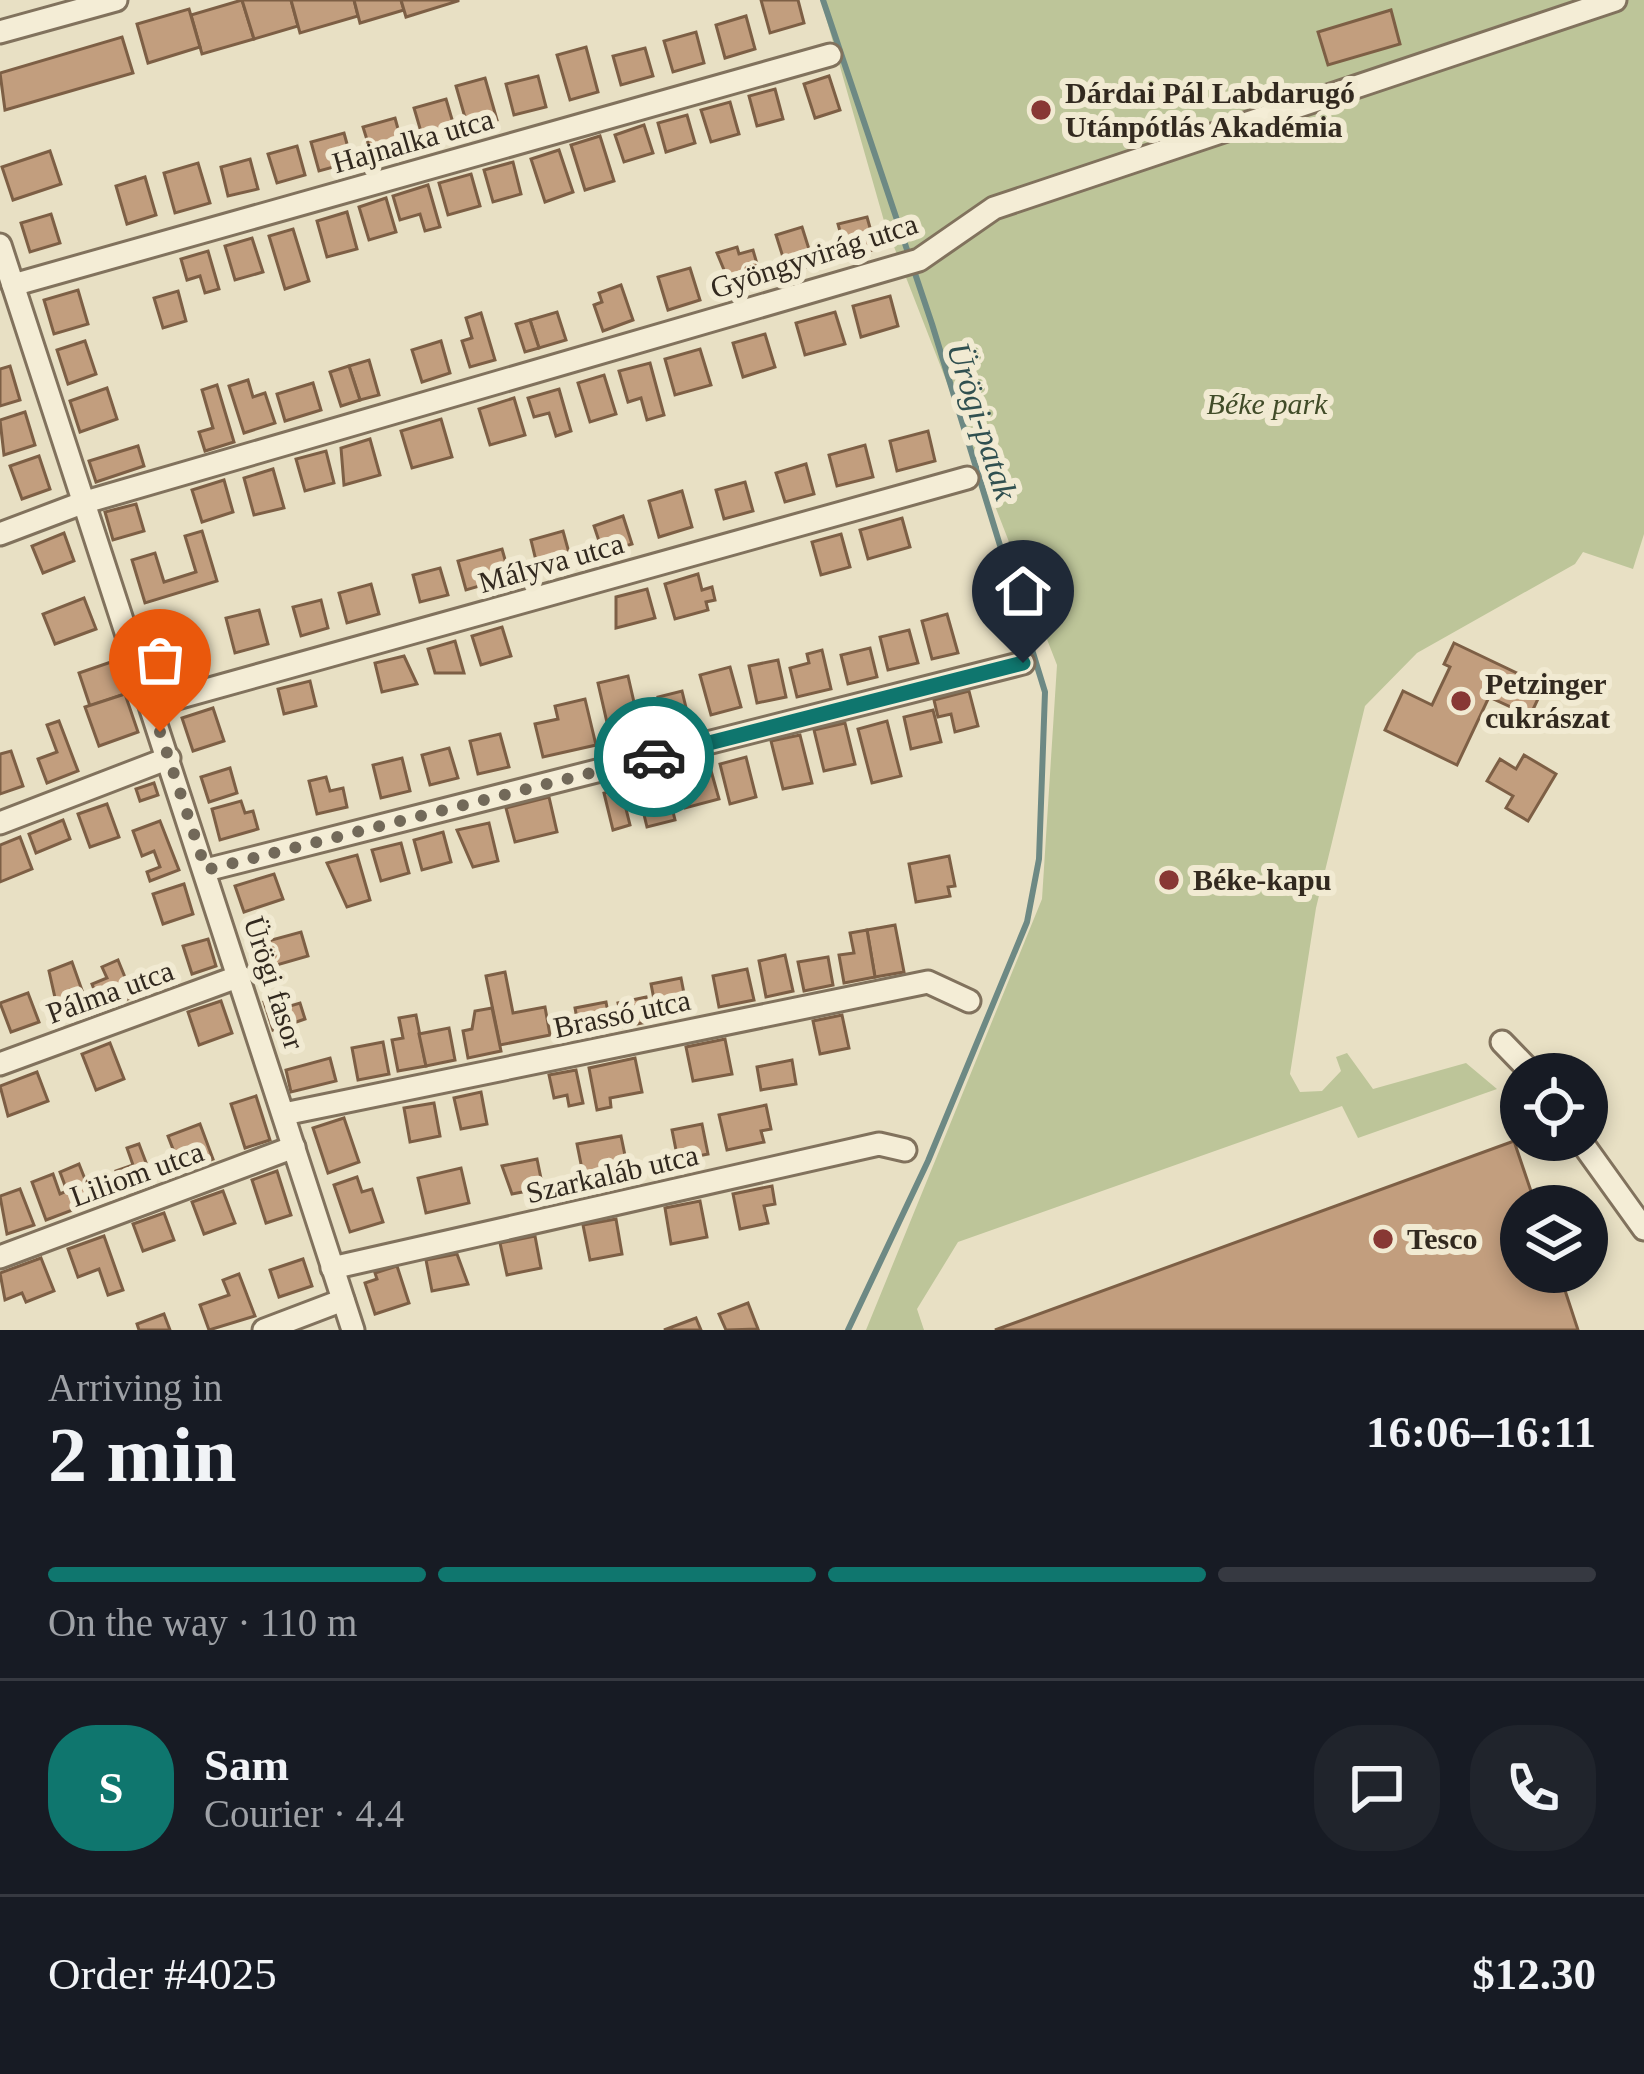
<!DOCTYPE html>
<html lang="en">
<head>
<meta charset="utf-8">
<style>
	:root { --surface:#171b24; --page:#20242c; --text:#f1f3f6; --muted:#9ea1a6; --line:#363941; --accent:#0f766e }
	body { margin:0; font-family:"Times New Roman",serif; background:var(--page); color:var(--text); height:100vh; display:flex; flex-direction:column; font-size:45px; white-space:nowrap }
	* { box-sizing:border-box; margin:0 }
	p { font-size:39px; color:var(--muted) }
	.icon { flex:none; width:66px; height:66px; fill:none; stroke:currentColor; stroke-width:2; stroke-linecap:round; stroke-linejoin:round }
	.map { position:relative; height:1330px; overflow:hidden }
	.side { display:flex; flex-direction:column; background:var(--surface); flex:1 }
	.side>* { flex:none }
	.fabs { position:absolute; left:1500px; top:1053px; display:grid; gap:24px }
	.fabs a { display:grid; place-items:center; width:108px; height:108px; border-radius:50%; background:var(--surface); box-shadow:0 6px 18px #0003; font-size:60px }
	.pin { position:absolute; display:grid; place-items:center; width:102px; height:102px; color:#fff; margin:-123px -51px; border-radius:50% 50% 50% 0; rotate:-45deg; box-shadow:0 0 12px #0007 }
	.pin .icon { rotate:45deg }
	.courier { position:absolute; display:grid; place-items:center; width:120px; height:120px; margin:-60px; border:9px solid #0f766e; border-radius:50%; background:#fff; color:#222; box-shadow:0 3px 15px #0007 }
	.summary em { font-style:normal; font-weight:700 }
	.summary div { display:flex; flex-direction:column-reverse }
	.summary { display:flex; align-items:center; justify-content:space-between; height:204px; padding:0 48px }
	h1 { font-size:78px; font-weight:700; line-height:90px }
	.bar { display:grid; grid-template-columns:repeat(4,1fr); gap:18px 12px; align-content:center; height:144px; padding:0 48px }
	.bar i { height:15px; border-radius:9px; background:var(--line) }
	.bar .selected { background:var(--accent) }
	.bar p { grid-column:span 4 }
	.line { display:flex; align-items:center; gap:30px; padding:0 48px; border-top:3px solid var(--line) }
	.line div { flex:1 }
	.round { display:grid; place-items:center; flex:none; width:126px; height:126px; border-radius:48px; background:var(--page) }
	.map>svg:first-child { display:block }
	.green { fill:#bdc599 }
	.lines { fill:none; stroke-linecap:round; stroke-linejoin:round }
	.stream { stroke:#6d8984; stroke-width:6 }
	.building { fill:#c29e7e; stroke:#7d5f45; stroke-width:3 }
	.minor-casing { stroke:#81725d; stroke-width:27 }
	.minor { stroke:#f4edd6; stroke-width:21 }
	.done { stroke:#726959; stroke-width:12; stroke-dasharray:0 21.6 }
	.route { stroke:#0f766e; stroke-width:15 }
	.poi-dot { fill:#883834; stroke:#f1ead2; stroke-width:4.5 }
	.labels { text-anchor:middle; stroke-width:12; stroke-linejoin:round; paint-order:stroke }
	.poi-label { font-size:30px; font-weight:bold; fill:#32291f; stroke:#f1ead2; text-anchor:start }
	.street-label { font-size:30px; fill:#32291f; stroke:#f1ead2 }
	.park-label { font-size:30px; font-style:italic; fill:#414c28; stroke:#f1ead2 }
	.water-label { font-size:33px; font-style:italic; fill:#305050; stroke:#f1ead2 }
</style>
</head>
<body>
<div class="map">
<svg width="1644" height="1330" viewBox="0 0 1644 1330">
	<rect width="100%" height="100%" fill="#e8e0c4"/>
	<path class="green" d="M821,0H1644V534L1633,569L1583,552L1575,564L1417,653L1365,706L1316,908L1290,1074L1300,1092L1322,1091L1341,1071L1336,1057L1347,1053L1373,1089L1466,1063L1497,1089L1358,1138L1342,1106L958,1242L917,1309L924,1330H866L1042,899L1057,665L884,221Z"/>
	<g class="lines">
		<path class="stream" d="M823,0L932,324L1045,692L1039,859L1027,922L928,1161L848,1330"/>
	</g>
	<g class="building">
		<path d="M242,0L254,39L202,54L191,15Z"/>
		<path d="M242,0H291L298,26L254,39Z"/>
		<path d="M291,0H354L358,16L300,33Z"/>
		<path d="M354,0H401L404,10L360,23Z"/>
		<path d="M401,0H458V1L406,17Z"/>
		<path d="M761,0H798L804,23L770,33Z"/>
		<path d="M189,9L200,47L148,63L137,24Z"/>
		<path d="M1391,10L1400,44L1328,65L1318,32Z"/>
		<path d="M746,16L755,49L725,58L716,25Z"/>
		<path d="M696,32L704,63L673,72L664,41Z"/>
		<path d="M122,37L133,73L5,110L0,73Z"/>
		<path d="M586,47L598,92L570,100L557,55Z"/>
		<path d="M645,48L653,76L621,85L613,56Z"/>
		<path d="M538,76L546,107L514,115L506,84Z"/>
		<path d="M829,76L840,110L815,118L804,84Z"/>
		<path d="M485,78L497,120L468,128L456,86Z"/>
		<path d="M775,89L783,119L757,126L749,96Z"/>
		<path d="M446,99L456,133L424,142L414,108Z"/>
		<path d="M730,102L739,134L711,142L701,110Z"/>
		<path d="M687,115L695,143L666,152L658,123Z"/>
		<path d="M395,118L403,147L372,156L363,127Z"/>
		<path d="M644,125L653,153L624,162L615,135Z"/>
		<path d="M344,133L352,162L319,171L311,142Z"/>
		<path d="M600,136L614,181L585,190L571,145Z"/>
		<path d="M297,146L305,175L277,183L268,154Z"/>
		<path d="M559,150L573,192L545,202L531,159Z"/>
		<path d="M50,151L61,184L13,200L2,167Z"/>
		<path d="M250,159L258,189L228,196L221,167Z"/>
		<path d="M513,162L521,194L493,202L484,170Z"/>
		<path d="M198,163L210,203L175,213L164,173Z"/>
		<path d="M471,174L480,206L448,215L439,183Z"/>
		<path d="M145,177L156,215L127,224L116,186Z"/>
		<path d="M428,185L440,227L425,231L420,214L400,220L393,196Z"/>
		<path d="M386,198L396,232L369,240L359,207Z"/>
		<path d="M347,212L357,249L327,257L317,221Z"/>
		<path d="M51,214L60,243L30,252L21,223Z"/>
		<path d="M867,217L876,249L847,257L838,224Z"/>
		<path d="M802,227L814,265L788,273L776,235Z"/>
		<path d="M293,229L309,281L285,289L269,236Z"/>
		<path d="M252,238L263,272L235,280L225,246Z"/>
		<path d="M737,247L739,254L753,250L763,285L734,294L717,253Z"/>
		<path d="M208,251L219,289L205,293L200,276L187,280L181,259Z"/>
		<path d="M690,268L700,300L668,310L658,277Z"/>
		<path d="M621,285L633,320L603,331L594,305L602,302L599,293Z"/>
		<path d="M78,290L88,324L54,334L44,300Z"/>
		<path d="M178,291L186,321L163,328L154,298Z"/>
		<path d="M890,296L898,326L861,337L853,306Z"/>
		<path d="M557,312L566,340L539,348L530,320Z"/>
		<path d="M835,312L845,344L805,355L796,323Z"/>
		<path d="M481,313L495,360L470,367L462,341L472,338L466,318Z"/>
		<path d="M530,320L539,348L525,352L516,324Z"/>
		<path d="M765,334L775,367L743,377L733,343Z"/>
		<path d="M85,341L96,374L68,384L57,350Z"/>
		<path d="M441,341L450,373L422,382L412,350Z"/>
		<path d="M700,349L711,385L675,395L665,359Z"/>
		<path d="M369,360L379,395L360,400L349,366Z"/>
		<path d="M650,363L664,415L647,420L641,398L628,402L619,371Z"/>
		<path d="M10,366L20,400L0,406V369Z"/>
		<path d="M349,366L360,400L341,406L330,372Z"/>
		<path d="M604,375L616,414L590,422L578,383Z"/>
		<path d="M248,380L253,397L265,393L275,423L244,433L229,386Z"/>
		<path d="M313,383L321,410L285,421L277,394Z"/>
		<path d="M217,385L234,442L205,451L199,432L213,428L202,390Z"/>
		<path d="M107,388L117,419L80,432L70,401Z"/>
		<path d="M559,389L571,431L556,436L549,413L534,417L528,398Z"/>
		<path d="M514,398L525,435L490,445L479,409Z"/>
		<path d="M25,412L35,445L4,455L0,420Z"/>
		<path d="M441,419L452,457L412,468L401,431Z"/>
		<path d="M928,431L935,461L897,471L890,441Z"/>
		<path d="M370,439L380,475L344,485L341,448Z"/>
		<path d="M865,445L873,477L837,486L829,455Z"/>
		<path d="M138,446L144,466L96,482L89,461Z"/>
		<path d="M326,451L334,483L305,491L296,459Z"/>
		<path d="M39,456L50,489L22,499L10,466Z"/>
		<path d="M806,464L814,494L785,502L776,473Z"/>
		<path d="M273,469L284,508L254,515L244,478Z"/>
		<path d="M224,480L233,512L202,522L192,490Z"/>
		<path d="M745,482L753,511L724,519L716,490Z"/>
		<path d="M682,491L692,527L659,537L649,501Z"/>
		<path d="M136,504L144,531L113,540L105,512Z"/>
		<path d="M623,516L632,544L603,553L594,526Z"/>
		<path d="M902,518L910,547L868,559L860,530Z"/>
		<path d="M202,531L217,581L145,603L132,560L155,553L164,582L196,572L185,536Z"/>
		<path d="M563,531L571,560L538,569L531,540Z"/>
		<path d="M64,533L74,561L43,573L32,546Z"/>
		<path d="M841,534L850,567L821,575L812,542Z"/>
		<path d="M502,549L510,577L466,590L458,561Z"/>
		<path d="M440,568L448,595L420,602L413,575Z"/>
		<path d="M698,574L702,590L712,587L715,600L706,602L708,610L675,619L665,584Z"/>
		<path d="M371,584L379,614L347,623L339,593Z"/>
		<path d="M647,589L655,618L616,628V597Z"/>
		<path d="M84,598L96,629L55,644L43,614Z"/>
		<path d="M321,600L328,628L301,636L293,607Z"/>
		<path d="M259,610L268,644L235,653L226,618Z"/>
		<path d="M947,614L958,653L932,659L922,621Z"/>
		<path d="M180,619L194,663L166,672L152,628Z"/>
		<path d="M502,627L511,656L481,665L472,636Z"/>
		<path d="M909,630L918,663L888,670L880,637Z"/>
		<path d="M455,641L464,673H435L428,649Z"/>
		<path d="M1454,643L1544,686L1530,716L1489,697L1457,765L1385,730L1403,691L1432,705L1450,667L1444,664Z"/>
		<path d="M870,648L877,677L848,684L841,655Z"/>
		<path d="M822,650L831,689L797,697L790,668L809,663L807,654Z"/>
		<path d="M404,656L417,684L382,692L375,663Z"/>
		<path d="M778,660L786,697L757,703L749,666Z"/>
		<path d="M114,661L125,694L90,706L79,673Z"/>
		<path d="M730,667L741,707L711,715L700,675Z"/>
		<path d="M628,676L641,733L611,740L598,683Z"/>
		<path d="M310,681L316,706L284,714L278,689Z"/>
		<path d="M682,691L689,720L666,726L658,697Z"/>
		<path d="M969,691L978,726L955,732L951,714L938,717L934,700Z"/>
		<path d="M125,694L138,732L99,746L85,707Z"/>
		<path d="M585,699L596,745L543,757L535,724L558,719L555,706Z"/>
		<path d="M213,708L224,741L193,751L182,718Z"/>
		<path d="M933,710L941,742L911,749L904,717Z"/>
		<path d="M59,721L78,771L47,783L38,759L57,752L47,725Z"/>
		<path d="M887,721L901,776L872,783L858,729Z"/>
		<path d="M845,723L855,764L824,771L814,730Z"/>
		<path d="M500,734L509,767L478,774L470,741Z"/>
		<path d="M800,735L812,783L783,789L771,741Z"/>
		<path d="M449,748L458,778L430,785L422,755Z"/>
		<path d="M11,751L23,786L0,794V754Z"/>
		<path d="M1524,755L1556,774L1528,821L1506,808L1513,796L1487,781L1500,759L1516,769Z"/>
		<path d="M746,757L756,797L730,804L720,764Z"/>
		<path d="M402,758L410,791L381,798L373,765Z"/>
		<path d="M710,767L719,799L685,808L676,776Z"/>
		<path d="M230,768L237,793L209,802L201,777Z"/>
		<path d="M326,777L330,791L343,788L347,807L317,814L309,781Z"/>
		<path d="M665,779L675,820L647,827L637,786Z"/>
		<path d="M154,783L158,795L140,801L136,789Z"/>
		<path d="M621,789L630,825L613,830L604,793Z"/>
		<path d="M549,797L557,832L515,842L506,808Z"/>
		<path d="M241,801L245,813L253,811L258,829L220,840L212,809Z"/>
		<path d="M107,804L119,837L90,847L78,814Z"/>
		<path d="M63,820L70,839L36,853L29,834Z"/>
		<path d="M160,821L179,870L150,881L147,872L160,867L154,851L142,856L133,831Z"/>
		<path d="M489,823L498,861L473,867L457,830Z"/>
		<path d="M443,832L451,862L422,870L414,840Z"/>
		<path d="M20,837L32,869L0,882V845Z"/>
		<path d="M401,843L409,873L381,881L372,850Z"/>
		<path d="M357,855L370,900L347,907L327,863Z"/>
		<path d="M949,856L955,886L948,887L950,896L916,902L909,864Z"/>
		<path d="M274,874L283,899L244,912L235,886Z"/>
		<path d="M184,884L193,914L163,924L153,894Z"/>
		<path d="M895,925L904,972L875,977L867,930Z"/>
		<path d="M268,928L272,940L301,932L308,956L256,971L246,935Z"/>
		<path d="M867,930L875,977L844,983L839,955L854,953L850,933Z"/>
		<path d="M208,939L216,966L192,974L183,946Z"/>
		<path d="M785,955L793,991L766,997L759,961Z"/>
		<path d="M828,957L833,985L804,991L798,962Z"/>
		<path d="M118,960L133,997L102,1009L92,984L107,978L102,967Z"/>
		<path d="M72,962L89,1010L60,1020L49,971Z"/>
		<path d="M747,969L754,1000L719,1007L713,976Z"/>
		<path d="M505,972L513,1013L545,1007L550,1035L500,1045L486,976Z"/>
		<path d="M681,978L688,1014L658,1020L651,984Z"/>
		<path d="M28,993L39,1022L11,1032L0,1003Z"/>
		<path d="M283,995L287,1007L300,1003L305,1019L273,1030L264,1002Z"/>
		<path d="M646,997L651,1021L623,1027L618,1003Z"/>
		<path d="M221,1001L232,1033L199,1045L188,1012Z"/>
		<path d="M606,1002L611,1029L580,1035L575,1008Z"/>
		<path d="M492,1008L501,1051L468,1058L463,1031L472,1029L475,1011Z"/>
		<path d="M416,1015L426,1066L398,1071L392,1040L403,1038L399,1018Z"/>
		<path d="M842,1015L849,1048L820,1054L813,1021Z"/>
		<path d="M449,1028L455,1060L426,1066L419,1034Z"/>
		<path d="M725,1039L732,1074L693,1081L686,1047Z"/>
		<path d="M383,1042L389,1074L358,1080L352,1048Z"/>
		<path d="M110,1043L124,1079L96,1090L82,1054Z"/>
		<path d="M330,1058L336,1081L291,1092L286,1070Z"/>
		<path d="M635,1058L642,1092L610,1098L611,1107L597,1110L589,1068Z"/>
		<path d="M792,1060L796,1084L761,1090L757,1067Z"/>
		<path d="M576,1070L583,1103L569,1106L567,1095L554,1098L549,1075Z"/>
		<path d="M37,1072L48,1101L8,1116L0,1086Z"/>
		<path d="M481,1092L487,1124L461,1129L454,1098Z"/>
		<path d="M256,1096L270,1140L245,1148L231,1104Z"/>
		<path d="M434,1103L440,1136L410,1142L404,1108Z"/>
		<path d="M766,1105L771,1129L761,1131L764,1142L727,1150L719,1115Z"/>
		<path d="M344,1118L359,1162L328,1173L313,1128Z"/>
		<path d="M200,1124L213,1159L181,1170L168,1136Z"/>
		<path d="M702,1124L708,1154L678,1160L672,1130Z"/>
		<path d="M621,1136L628,1170L584,1179L577,1144Z"/>
		<path d="M1514,1141L1536,1206H1521V1272H1559L1578,1330H995Z"/>
		<path d="M139,1144L153,1181L123,1191L116,1171L133,1165L127,1148Z"/>
		<path d="M537,1159L543,1188L512,1194L502,1166Z"/>
		<path d="M79,1164L94,1202L46,1220L32,1182L53,1174L60,1194L67,1191L60,1172Z"/>
		<path d="M461,1168L469,1203L426,1213L418,1178Z"/>
		<path d="M277,1171L291,1215L266,1223L252,1180Z"/>
		<path d="M357,1177L362,1192L372,1189L383,1222L350,1232L334,1185Z"/>
		<path d="M772,1186L775,1204L764,1206L768,1223L740,1229L733,1194Z"/>
		<path d="M20,1189L34,1225L7,1234L0,1196Z"/>
		<path d="M223,1191L235,1223L204,1234L192,1202Z"/>
		<path d="M700,1201L707,1237L671,1244L665,1208Z"/>
		<path d="M164,1213L174,1240L143,1251L133,1224Z"/>
		<path d="M616,1219L622,1254L590,1260L583,1225Z"/>
		<path d="M104,1236L123,1290L108,1295L99,1269L78,1277L68,1249Z"/>
		<path d="M535,1236L541,1268L507,1275L500,1243Z"/>
		<path d="M457,1254L468,1284L432,1291L426,1260Z"/>
		<path d="M41,1258L54,1291L26,1302L22,1293L5,1300L0,1273Z"/>
		<path d="M303,1259L312,1286L279,1297L270,1270Z"/>
		<path d="M397,1266L409,1303L375,1314L365,1283L377,1279L375,1273Z"/>
		<path d="M239,1274L255,1316L209,1330L200,1305L229,1295L223,1280Z"/>
		<path d="M748,1303L758,1329L726,1330L719,1314Z"/>
		<path d="M164,1314L170,1330H139L137,1324Z"/>
		<path d="M696,1318L701,1330H664Z"/>
	</g>
	<g class="lines">
		<g class="minor-casing">
			<g id="minor">
				<path d="M0,32L116,0"/>
				<path d="M0,245L353,1330"/>
				<path d="M13,285L830,55"/>
				<path d="M0,534L82,503L919,260L994,208L1615,0"/>
				<path d="M152,705L967,478"/>
				<path d="M0,823L169,758"/>
				<path d="M206,870L1023,663"/>
				<path d="M1502,1042L1533,1074"/>
				<path d="M0,1064L240,976"/>
				<path d="M284,1114L928,982L969,1001"/>
				<path d="M1580,1140L1644,1229"/>
				<path d="M0,1257L294,1147"/>
				<path d="M332,1268L879,1144L905,1150"/>
				<path d="M264,1330L343,1300"/>
			</g>
		</g>
		<use href="#minor" class="minor"/>
	</g>
	<g class="lines">
		<path class="done" d="M160,732L206,870L654,757"/>
		<path class="route" d="M654,757L1023,663"/>
	</g>
	<g class="poi-dot">
		<circle cx="1041" cy="110" r="12"/>
		<circle cx="1461" cy="701" r="12"/>
		<circle cx="1169" cy="880" r="12"/>
		<circle cx="1383" cy="1239" r="12"/>
	</g>
	<g class="labels">
		<g class="poi-label">
			<text x="1065" y="103">Dárdai Pál Labdarugó<tspan x="1065" dy="34">Utánpótlás Akadémia</tspan></text>
			<text x="1485" y="694">Petzinger<tspan x="1485" dy="34">cukrászat</tspan></text>
			<text x="1193" y="890">Béke-kapu</text>
			<text x="1407" y="1249">Tesco</text>
		</g>
		<g class="street-label">
			<text transform="translate(413 141) rotate(-16)" y="10">Hajnalka utca</text>
			<text transform="translate(814 256) rotate(-18)" y="10">Gyöngyvirág utca</text>
			<text transform="translate(551 563) rotate(-16)" y="10">Mályva utca</text>
			<text transform="translate(274 983) rotate(72)" y="10">Ürögi fasor</text>
			<text transform="translate(110 992) rotate(-20)" y="10">Pálma utca</text>
			<text transform="translate(622 1014) rotate(-12)" y="10">Brassó utca</text>
			<text transform="translate(137 1174) rotate(-20)" y="10">Liliom utca</text>
			<text transform="translate(612 1174) rotate(-13)" y="10">Szarkaláb utca</text>
		</g>
		<g class="park-label">
			<text x="1267" y="414">Béke park</text>
		</g>
		<g class="water-label">
			<text transform="translate(983 421) rotate(72)" y="12">Ürögi-patak</text>
		</g>
	</g>
</svg>
<div class="fabs">
<a><svg class="icon" aria-label="locate" viewBox="0 0 24 24"><circle cx="12" cy="12" r="6"/><path d="M12 2v4M12 18v4M2 12h4M18 12h4"/></svg></a>
<a><svg class="icon" aria-label="layers" viewBox="0 0 24 24"><path d="M12 4l9 5-9 5-9-5zM3 14l9 5 9-5"/></svg></a>
</div>
<div class="pin" style="left:160px;top:732px;background:#ea580c"><svg class="icon" aria-label="bag" viewBox="0 0 24 24"><path d="M5 8h14l-1 12H6zM9 8a3 3 0 0 1 6 0"/></svg></div>
<div class="pin" style="left:1023px;top:663px;background:#1f2937"><svg class="icon" aria-label="home" viewBox="0 0 24 24"><path d="M3 11l9-7 9 7M6 9v11h12V9"/></svg></div>
<div class="courier" style="left:654px;top:757px"><svg class="icon" aria-label="car" viewBox="0 0 24 24"><path d="M5 17H2v-5l4-1 3-4h7l3 4 3 1v5h-3M9 17h6M6 11h13"/><circle cx="7" cy="17" r="2"/><circle cx="17" cy="17" r="2"/></svg></div>
</div>
<section class="side">
<div class="summary"><div><h1>2 min</h1><p>Arriving in</p></div><em>16:06–16:11</em></div>
<div class="bar"><i class="selected"></i><i class="selected"></i><i class="selected"></i><i></i><p>On the way · 110 m</p></div>
<div class="line" style="height:216px"><b class="round" style="background:var(--accent);color:#fff">S</b><div><b>Sam</b><p>Courier · 4.4</p></div><a class="round"><svg class="icon" aria-label="chat" viewBox="0 0 24 24"><path d="M4 5h16v11H9l-5 4z"/></svg></a><a class="round"><svg class="icon" aria-label="phone" viewBox="0 0 24 24"><path d="M5 4h4l2 5-3 2q2 4 5 5l2-3 5 2v4C11 20 4 13 5 4z"/></svg></a></div>
<div class="line" style="height:156px"><div>Order #4025</div><b>$12.30</b></div>
</section>
</body>
</html>
